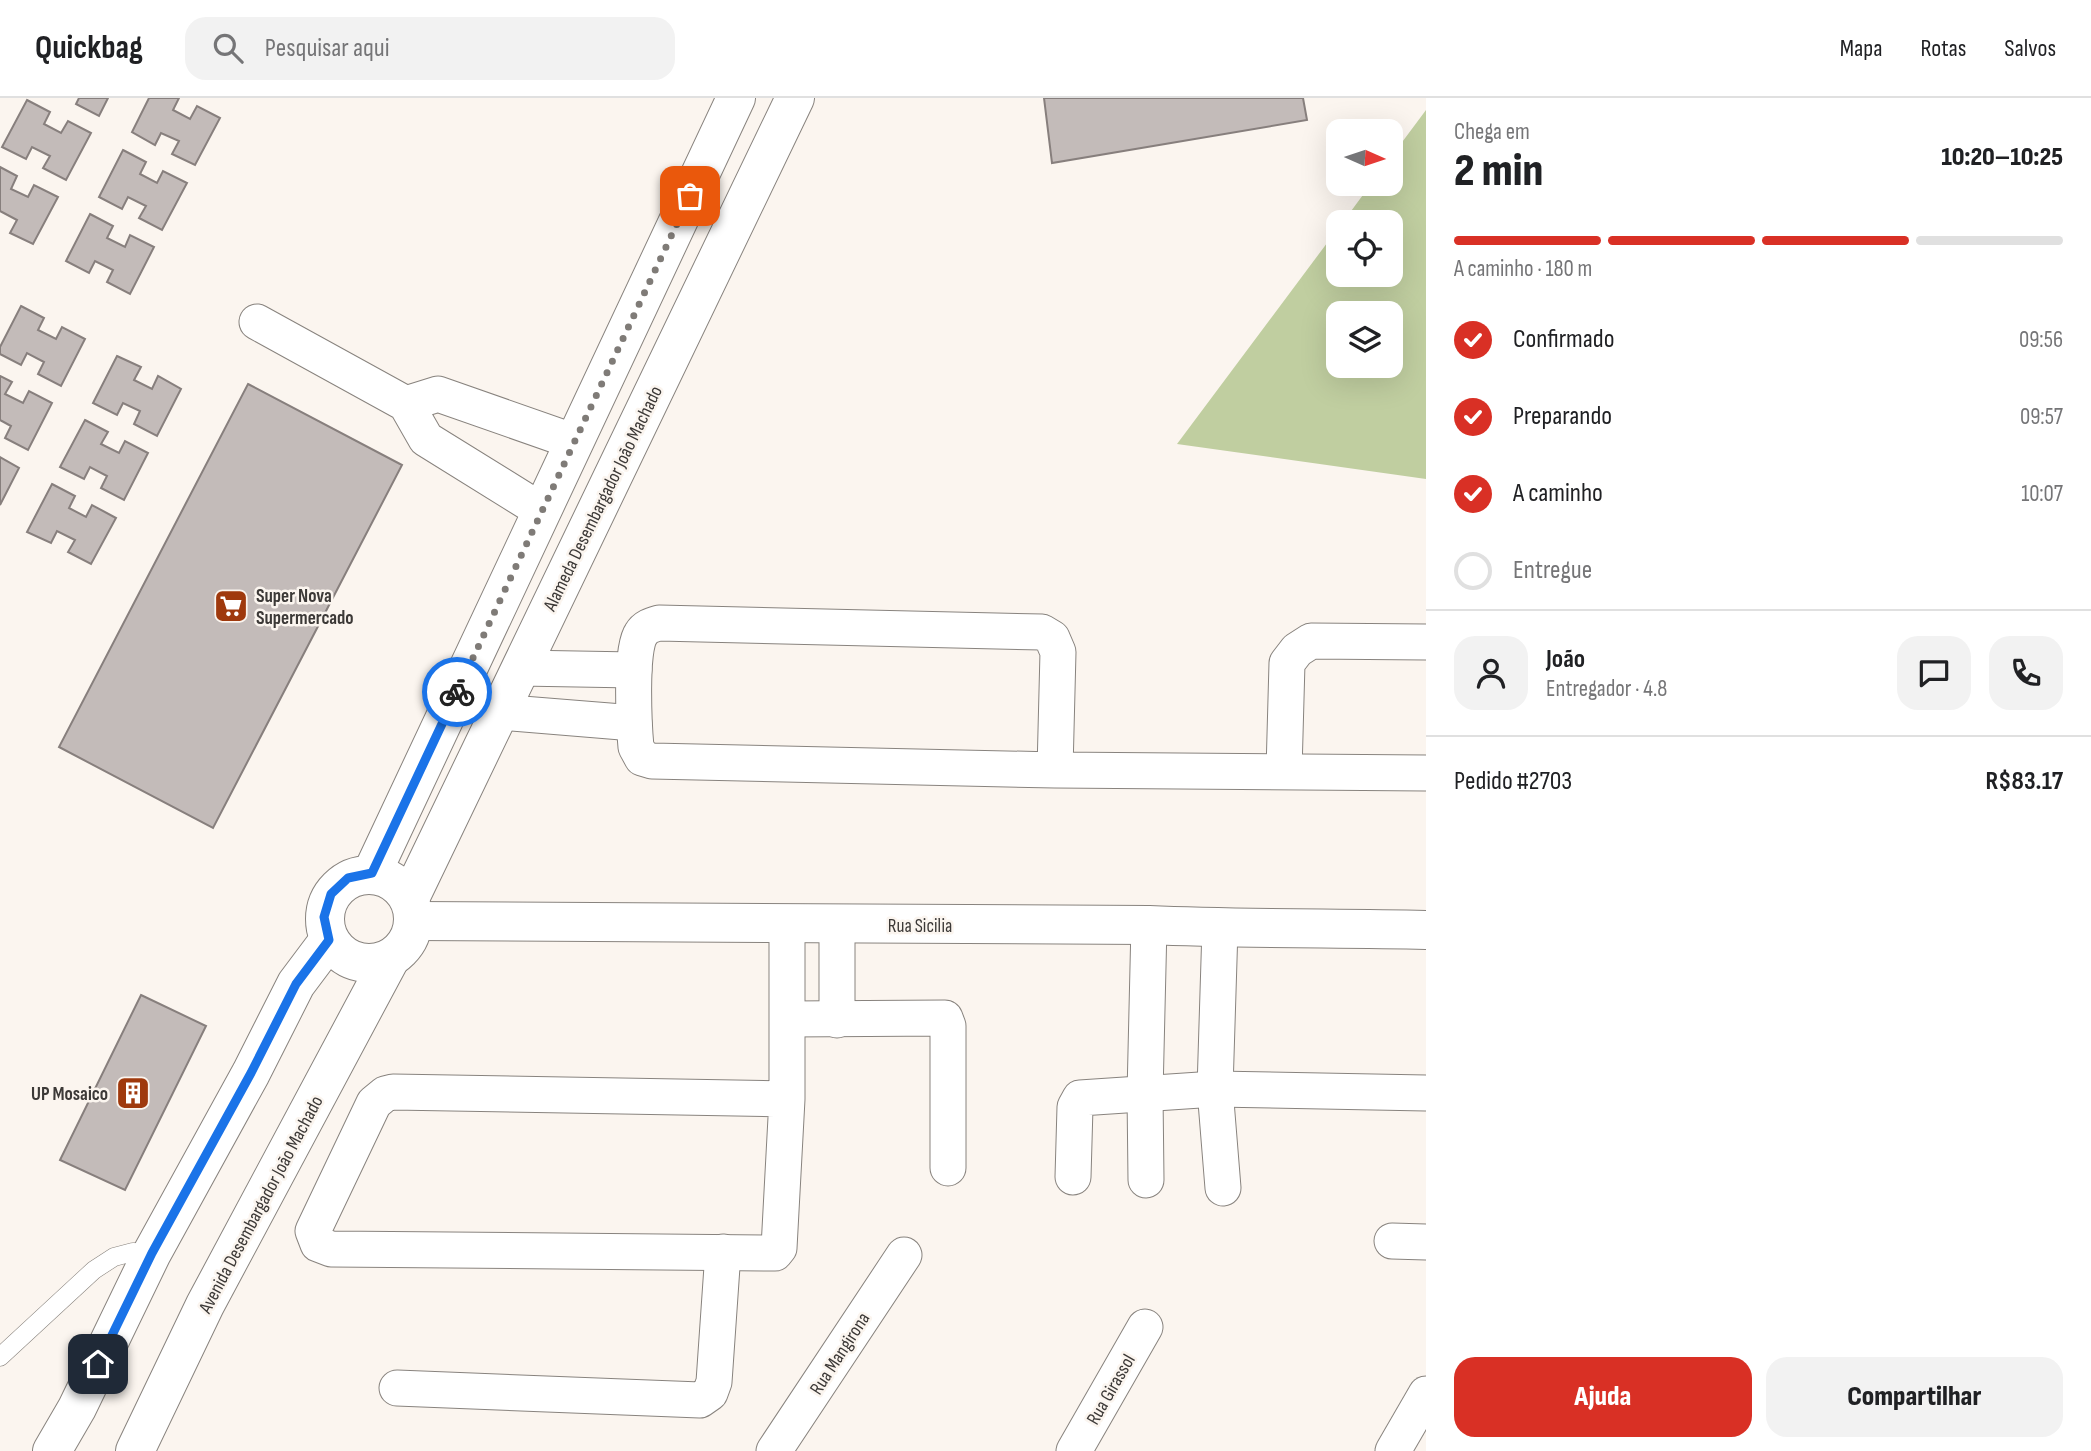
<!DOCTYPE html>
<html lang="pt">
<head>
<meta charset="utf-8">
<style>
	:root { --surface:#fff; --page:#f2f2f2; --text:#202124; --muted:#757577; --line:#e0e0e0; --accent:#d93025 }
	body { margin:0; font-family:"Sofia Sans Condensed",sans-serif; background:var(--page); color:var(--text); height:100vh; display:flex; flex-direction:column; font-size:26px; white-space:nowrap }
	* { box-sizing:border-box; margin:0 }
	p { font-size:23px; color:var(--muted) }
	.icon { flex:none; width:38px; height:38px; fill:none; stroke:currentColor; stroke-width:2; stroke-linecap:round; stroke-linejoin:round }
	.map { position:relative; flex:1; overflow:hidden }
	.drawer { display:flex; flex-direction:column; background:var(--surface); width:665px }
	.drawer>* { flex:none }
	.needle { width:46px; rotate:93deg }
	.tools { position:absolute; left:1326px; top:21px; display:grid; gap:14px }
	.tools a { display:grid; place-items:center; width:77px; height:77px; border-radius:14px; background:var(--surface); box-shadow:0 7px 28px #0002; font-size:35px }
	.pin { position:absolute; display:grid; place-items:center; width:60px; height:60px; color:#fff; margin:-30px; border-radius:14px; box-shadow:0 4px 10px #0006 }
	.courier { position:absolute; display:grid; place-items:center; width:70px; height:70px; margin:-35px; border:5px solid #1a73e8; border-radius:50%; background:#fff; color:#222; box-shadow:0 2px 9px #0007 }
	.overview em { font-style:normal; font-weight:800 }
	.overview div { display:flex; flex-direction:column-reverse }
	.overview { display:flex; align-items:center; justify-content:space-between; height:119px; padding:0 28px }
	h1 { font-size:46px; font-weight:800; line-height:52px }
	.bar { display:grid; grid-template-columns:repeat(4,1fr); gap:10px 7px; align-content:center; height:84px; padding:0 28px }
	.bar i { height:9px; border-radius:5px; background:var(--line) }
	.bar .on { background:var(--accent) }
	.bar p { grid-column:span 4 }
	.line { display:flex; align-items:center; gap:18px; padding:0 28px; border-top:2px solid var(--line) }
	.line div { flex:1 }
	.round { display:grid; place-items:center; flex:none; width:74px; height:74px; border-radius:21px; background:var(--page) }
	ol { padding:0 28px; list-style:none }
	li { display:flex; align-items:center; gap:21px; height:77px }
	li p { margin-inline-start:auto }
	li .icon { padding:7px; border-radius:50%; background:var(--accent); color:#fff; stroke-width:4 }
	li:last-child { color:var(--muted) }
	li i { width:38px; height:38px; border:4px solid var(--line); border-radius:50% }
	.cta { display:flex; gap:14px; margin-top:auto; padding:14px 28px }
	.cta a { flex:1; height:80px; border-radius:21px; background:var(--accent); color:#fff; font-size:28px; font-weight:800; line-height:80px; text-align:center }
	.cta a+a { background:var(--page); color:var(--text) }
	header { display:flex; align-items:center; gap:42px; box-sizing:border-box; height:98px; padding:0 35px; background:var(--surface); border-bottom:2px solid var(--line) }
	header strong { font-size:33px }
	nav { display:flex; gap:38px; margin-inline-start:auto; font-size:24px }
	.search { width:490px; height:63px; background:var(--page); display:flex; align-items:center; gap:18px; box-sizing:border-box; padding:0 24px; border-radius:21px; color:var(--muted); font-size:26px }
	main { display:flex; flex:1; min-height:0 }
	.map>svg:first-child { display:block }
	.forest { fill:#c0cea0; fill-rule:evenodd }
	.building { fill:#c3bbb9; stroke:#877f7d; stroke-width:2 }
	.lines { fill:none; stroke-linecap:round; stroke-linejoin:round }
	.lane-casing { stroke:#88837e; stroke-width:19 }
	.street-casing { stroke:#88837e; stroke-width:37 }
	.secondary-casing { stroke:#88837e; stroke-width:40 }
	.lane { stroke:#fff; stroke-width:18 }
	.street { stroke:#fff; stroke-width:35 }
	.secondary { stroke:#fff; stroke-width:38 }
	.done { stroke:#7f7b77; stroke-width:7; stroke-dasharray:0 12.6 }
	.route { stroke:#1a73e8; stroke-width:9 }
	.labels { text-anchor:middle; stroke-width:5; stroke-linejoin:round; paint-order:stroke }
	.street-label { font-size:19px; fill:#3c3937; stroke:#fbf5ef }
	.poi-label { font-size:19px; font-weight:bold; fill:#3c3937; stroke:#fbf5ef; text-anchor:start }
</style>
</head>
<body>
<header>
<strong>Quickbag</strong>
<div class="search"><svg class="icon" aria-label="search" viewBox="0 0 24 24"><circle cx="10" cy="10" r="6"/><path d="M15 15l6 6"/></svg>Pesquisar aqui</div>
<nav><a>Mapa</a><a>Rotas</a><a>Salvos</a></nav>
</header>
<main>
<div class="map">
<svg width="1426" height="1353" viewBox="0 0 1426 1353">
	<rect width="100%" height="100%" fill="#fbf5ef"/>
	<path class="forest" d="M1426,12V381L1177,346L1339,129V177H1391V124H1343L1371,86H1391V59ZM1339,215H1391V268H1339Z"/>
	<g class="building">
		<path d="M79,0H108L99,18L76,6Z"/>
		<path d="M149,0H179L173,12L190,21L197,8L220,20L195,67L172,56L179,43L161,35L155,47L132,34Z"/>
		<path d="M1044,0H1303L1307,22L1052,65Z"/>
		<path d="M27,2L50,14L44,26L61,35L68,23L91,35L66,82L43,70L50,58L32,49L26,61L2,49Z"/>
		<path d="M123,52L146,64L140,76L157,85L163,73L187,85L162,132L139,120L146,108L128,99L122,111L99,99Z"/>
		<path d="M0,69L17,78L11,91L28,99L34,87L58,99L33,146L10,135L17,122L0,113Z"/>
		<path d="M90,116L113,128L107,140L125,149L130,137L154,149L130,196L107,184L113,172L95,163L89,175L66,163Z"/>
		<path d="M21,208L44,220L38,232L56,241L62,229L85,241L61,288L38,276L44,264L27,255L21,267L0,256V249Z"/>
		<path d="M117,258L141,269L134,282L152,291L158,278L181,291L157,338L134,326L140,313L123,305L117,317L93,305Z"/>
		<path d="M0,278L12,284L5,296L23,305L29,293L52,305L28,352L5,340L11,328L0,322Z"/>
		<path d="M248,286L402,367L213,730L59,649Z"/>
		<path d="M85,322L108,334L101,346L119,355L125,343L148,355L124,402L101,390L107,378L90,369L84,381L60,369Z"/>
		<path d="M0,359L19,370L0,407Z"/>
		<path d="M52,386L75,398L69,410L86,419L92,407L116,420L91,466L68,454L75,442L57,433L51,445L27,434Z"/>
		<path d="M141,897L206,928L125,1092L60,1062Z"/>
	</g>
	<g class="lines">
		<g class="lane-casing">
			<path id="lane" d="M0,1259L94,1172L114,1159L133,1154L152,1155"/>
		</g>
		<g class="street-casing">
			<g id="street">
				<path d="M257,224L406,306L426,341L542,413"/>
				<path d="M406,306L438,296L575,344"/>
				<path d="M520,570L634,572"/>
				<path d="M499,614L634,625"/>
				<path d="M1055,672L1058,554L1052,540L1042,534L659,525C652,527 645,529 641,536C630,551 634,628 636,649L642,660L652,663L1055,672L1426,675"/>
				<path d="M1284,673L1287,565L1297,552L1311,543L1426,544"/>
				<path d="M1220,830L1215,991L1223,1090"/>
				<path d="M789,921L945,920L948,928V1070"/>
				<path d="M837,922V827"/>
				<path d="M787,1001L393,994L385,996L374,1005L313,1133L318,1146L331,1151L775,1155L779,1150L787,1001V826"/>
				<path d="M1073,1079L1075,1009L1080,1000L1215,991L1426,995"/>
				<path d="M1146,1082L1145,996L1149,827"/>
				<path d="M1392,1143L1426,1144"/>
				<path d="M397,1290L700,1302L710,1295L714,1284L723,1154"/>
				<path d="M774,1353L904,1157"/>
				<path d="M1074,1353L1145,1229"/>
				<path d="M1393,1353L1426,1296"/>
			</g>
		</g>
		<g class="secondary-casing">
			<g id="secondary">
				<path d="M372,775L736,0"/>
				<circle cx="369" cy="821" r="44"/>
				<path d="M410,800L795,0"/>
				<path d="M415,823L1149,827C1241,831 1334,830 1426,832"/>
				<path d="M52,1353L77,1310L152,1155L251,975L296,886L329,842"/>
				<path d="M135,1353L205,1207L390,861"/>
			</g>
		</g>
		<use href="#lane" class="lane"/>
		<use href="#street" class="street"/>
		<use href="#secondary" class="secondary"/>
	</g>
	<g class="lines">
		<path class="done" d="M457,594L690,98"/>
		<path class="route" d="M98,1266L152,1155L251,975L296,886L329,842L324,819L331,796L348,780L372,775L457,594"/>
	</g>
	<defs>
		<g id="supermarket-square" transform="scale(1.75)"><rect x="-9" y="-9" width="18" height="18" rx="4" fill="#9f390d" stroke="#fbf5ef"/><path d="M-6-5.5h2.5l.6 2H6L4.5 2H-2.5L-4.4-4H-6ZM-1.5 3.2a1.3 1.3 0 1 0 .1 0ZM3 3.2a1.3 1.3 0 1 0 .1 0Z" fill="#fff"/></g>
		<g id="building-square" transform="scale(1.75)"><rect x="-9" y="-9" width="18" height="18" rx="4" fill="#9f390d" stroke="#fbf5ef"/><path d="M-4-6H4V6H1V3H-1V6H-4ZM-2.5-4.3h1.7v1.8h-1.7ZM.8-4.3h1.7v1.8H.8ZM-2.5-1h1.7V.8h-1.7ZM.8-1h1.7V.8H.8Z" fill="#fff"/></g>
	</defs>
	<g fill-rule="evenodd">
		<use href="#supermarket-square" x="231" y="508"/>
		<use href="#building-square" x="133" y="995"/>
	</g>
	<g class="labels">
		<g class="street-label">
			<text transform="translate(602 400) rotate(-64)" y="7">Alameda Desembargador João Machado</text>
			<text x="920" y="834">Rua Sicilia</text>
			<text transform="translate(260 1106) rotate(-62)" y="7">Avenida Desembargador João Machado</text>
			<text transform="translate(839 1255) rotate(-57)" y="7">Rua Mangirona</text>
			<text transform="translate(1110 1291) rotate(-60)" y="7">Rua Girassol</text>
		</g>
		<g class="poi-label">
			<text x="256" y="504">Super Nova<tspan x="256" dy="22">Supermercado</tspan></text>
			<text x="108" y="1002" text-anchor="end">UP Mosaico</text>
		</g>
	</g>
</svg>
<div class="tools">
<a><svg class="needle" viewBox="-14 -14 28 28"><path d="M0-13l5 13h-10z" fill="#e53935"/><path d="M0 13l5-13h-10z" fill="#757577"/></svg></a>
<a><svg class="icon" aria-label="locate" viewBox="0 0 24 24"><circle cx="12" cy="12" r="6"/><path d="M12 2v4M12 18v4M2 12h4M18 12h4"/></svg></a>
<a><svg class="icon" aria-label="layers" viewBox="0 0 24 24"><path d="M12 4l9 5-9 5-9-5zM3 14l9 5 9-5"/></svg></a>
</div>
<div class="pin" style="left:690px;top:98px;background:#ea580c"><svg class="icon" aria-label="bag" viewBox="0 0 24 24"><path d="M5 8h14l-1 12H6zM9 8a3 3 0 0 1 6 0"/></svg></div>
<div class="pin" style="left:98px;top:1266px;background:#1f2937"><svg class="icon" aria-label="home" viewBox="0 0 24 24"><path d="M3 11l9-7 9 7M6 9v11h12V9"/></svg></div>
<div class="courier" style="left:457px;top:594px"><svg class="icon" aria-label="bike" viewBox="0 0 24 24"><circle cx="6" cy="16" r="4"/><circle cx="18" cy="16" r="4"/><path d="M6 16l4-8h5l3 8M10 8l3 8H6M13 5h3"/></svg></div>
</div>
<section class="drawer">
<div class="overview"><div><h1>2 min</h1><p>Chega em</p></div><em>10:20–10:25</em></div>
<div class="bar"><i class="on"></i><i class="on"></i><i class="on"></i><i></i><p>A caminho · 180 m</p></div>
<ol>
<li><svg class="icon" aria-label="check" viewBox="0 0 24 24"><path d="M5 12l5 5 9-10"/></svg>Confirmado<p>09:56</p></li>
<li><svg class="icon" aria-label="check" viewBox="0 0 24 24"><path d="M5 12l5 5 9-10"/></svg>Preparando<p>09:57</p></li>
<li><svg class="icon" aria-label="check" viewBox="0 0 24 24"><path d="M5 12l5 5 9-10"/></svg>A caminho<p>10:07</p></li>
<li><i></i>Entregue</li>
</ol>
<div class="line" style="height:126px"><a class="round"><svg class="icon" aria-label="person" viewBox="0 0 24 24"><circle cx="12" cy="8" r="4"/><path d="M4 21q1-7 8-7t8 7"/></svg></a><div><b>João</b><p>Entregador · 4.8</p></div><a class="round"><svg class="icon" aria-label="chat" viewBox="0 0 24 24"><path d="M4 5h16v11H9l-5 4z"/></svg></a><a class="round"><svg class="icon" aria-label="phone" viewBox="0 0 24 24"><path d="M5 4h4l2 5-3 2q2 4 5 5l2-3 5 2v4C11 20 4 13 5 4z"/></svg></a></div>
<div class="line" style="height:91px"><div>Pedido #2703</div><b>R$83.17</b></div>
<div class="cta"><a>Ajuda</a><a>Compartilhar</a></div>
</section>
</main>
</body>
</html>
